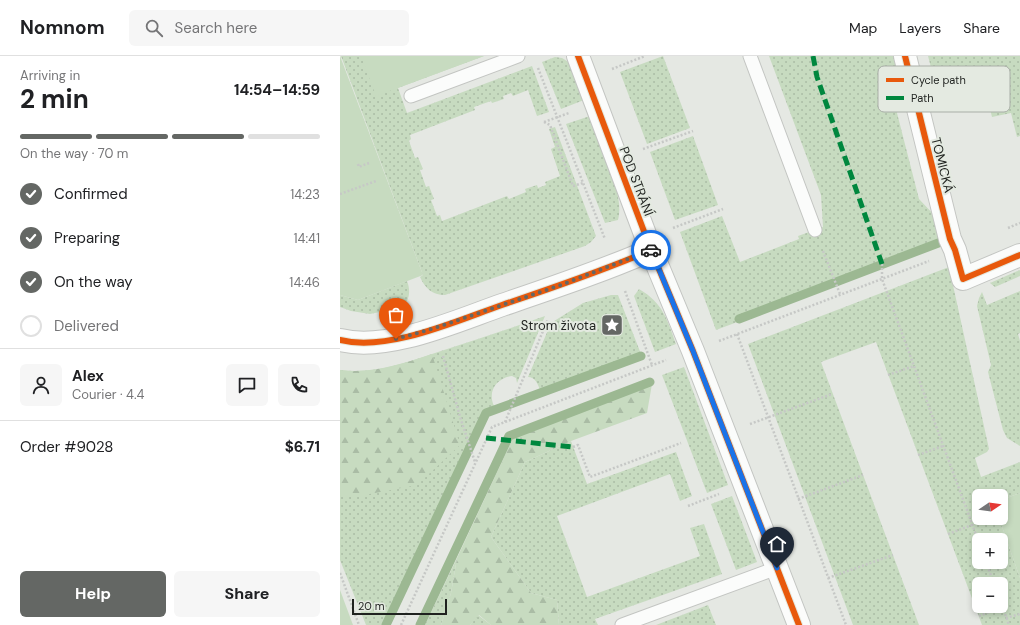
<!DOCTYPE html>
<html lang="en">
<head>
<meta charset="utf-8">
<style>
	:root { --surface:#fff; --page:#f6f6f6; --text:#202124; --muted:#757577; --line:#e0e0e0; --accent:#646764 }
	body { margin:0; font-family:"DM Sans",sans-serif; background:var(--page); color:var(--text); height:100vh; display:flex; flex-direction:column; font-size:15px; white-space:nowrap }
	* { box-sizing:border-box; margin:0 }
	p { font-size:13px; color:var(--muted) }
	.icon { flex:none; width:22px; height:22px; fill:none; stroke:currentColor; stroke-width:2; stroke-linecap:round; stroke-linejoin:round }
	.map { position:relative; flex:1; overflow:hidden }
	.side { display:flex; flex-direction:column; background:var(--surface); width:340px }
	.side>* { flex:none }
	.needle { width:26px; rotate:77deg }
	.tools { position:absolute; left:632px; top:433px; display:grid; gap:8px }
	.tools a { display:grid; place-items:center; width:36px; height:36px; border-radius:6px; background:var(--surface); box-shadow:0 2px 6px #0003; font-size:20px }
	.scale { position:absolute; left:12px; bottom:10px; width:95px; box-sizing:border-box; padding-left:4px; border:2px solid #1f221f; border-top:0; font-size:11px; line-height:14px; white-space:nowrap; color:#1f221f; -webkit-text-stroke:3px #e4eae1; paint-order:stroke }
	.pin { position:absolute; display:grid; place-items:center; width:34px; height:34px; color:#fff; margin:-41px -17px; border-radius:50% 50% 50% 0; rotate:-45deg; box-shadow:0 0 4px #0007 }
	.pin .icon { rotate:45deg }
	.courier { position:absolute; display:grid; place-items:center; width:40px; height:40px; margin:-20px; border:3px solid #1a73e8; border-radius:50%; background:#fff; color:#222; box-shadow:0 1px 5px #0007 }
	.head em { font-style:normal; font-weight:700 }
	.head div { display:flex; flex-direction:column-reverse }
	.head { display:flex; align-items:center; justify-content:space-between; height:68px; padding:0 20px }
	h1 { font-size:26px; font-weight:700; line-height:30px }
	.bar { display:grid; grid-template-columns:repeat(4,1fr); gap:6px 4px; align-content:center; height:48px; padding:0 20px }
	.bar i { height:5px; border-radius:3px; background:var(--line) }
	.bar .on { background:var(--accent) }
	.bar p { grid-column:span 4 }
	.line { display:flex; align-items:center; gap:10px; padding:0 20px; border-top:1px solid var(--line) }
	.line div { flex:1 }
	.round { display:grid; place-items:center; flex:none; width:42px; height:42px; border-radius:6px; background:var(--page) }
	ol { padding:0 20px; list-style:none }
	li { display:flex; align-items:center; gap:12px; height:44px }
	li p { margin-inline-start:auto }
	li .icon { padding:4px; border-radius:50%; background:var(--accent); color:#fff; stroke-width:4 }
	li:last-child { color:var(--muted) }
	li i { width:22px; height:22px; border:2px solid var(--line); border-radius:50% }
	.action { display:flex; gap:8px; margin-top:auto; padding:8px 20px }
	.action a { flex:1; height:46px; border-radius:6px; background:var(--accent); color:#fff; font-size:16px; font-weight:700; line-height:46px; text-align:center }
	.action a+a { background:var(--page); color:var(--text) }
	header { display:flex; align-items:center; gap:24px; box-sizing:border-box; height:56px; padding:0 20px; background:var(--surface); border-bottom:1px solid var(--line) }
	header strong { font-size:19px }
	nav { display:flex; gap:22px; margin-inline-start:auto; font-size:14px }
	.search { width:280px; height:36px; background:var(--page); display:flex; align-items:center; gap:10px; box-sizing:border-box; padding:0 14px; border-radius:6px; color:var(--muted); font-size:15px }
	main { display:flex; flex:1; min-height:0 }
	.map>svg:first-child { display:block }
	.grass { fill:url(#grass-dots); fill-rule:evenodd }
	.forest { fill:url(#forest-firs) }
	.park { fill:#c7dbc0 }
	.lines { fill:none; stroke-linecap:round; stroke-linejoin:round }
	.stream { stroke:#9cb892; stroke-width:9 }
	.service-casing { stroke:#c3c5c2; stroke-width:15 }
	.minor-casing { stroke:#c3c5c2; stroke-width:24 }
	.path { stroke:#c6c8c6; stroke-width:2.5; stroke-dasharray:2 2; stroke-linecap:butt }
	.service { stroke:#fbfcfb; stroke-width:13 }
	.minor { stroke:#fbfcfb; stroke-width:22 }
	.quiet { stroke:#00873e; stroke-width:5; stroke-dasharray:10 5; stroke-linecap:butt }
	.cycleway-casing { stroke:#e4eae1; stroke-width:8 }
	.cycleway { stroke:#e8590c; stroke-width:6 }
	.done { stroke:#646764; stroke-width:4; stroke-dasharray:0 7.2 }
	.route { stroke:#1a73e8; stroke-width:5 }
	.labels { text-anchor:middle; stroke-width:4; stroke-linejoin:round; paint-order:stroke }
	.street-label { font-size:13px; fill:#1f221f; stroke:#e4eae1 }
	.poi-label { font-size:13px; fill:#1f221f; stroke:#e4eae1; text-anchor:end }
	.key { fill:#e4eae1; stroke:#a9aea7; stroke-width:1 }
	.key-label { font-size:11px; fill:#1f221f }
</style>
</head>
<body>
<header>
<strong>Nomnom</strong>
<div class="search"><svg class="icon" aria-label="search" viewBox="0 0 24 24"><circle cx="10" cy="10" r="6"/><path d="M15 15l6 6"/></svg>Search here</div>
<nav><a>Map</a><a>Layers</a><a>Share</a></nav>
</header>
<main>
<section class="side">
<div class="head"><div><h1>2 min</h1><p>Arriving in</p></div><em>14:54–14:59</em></div>
<div class="bar"><i class="on"></i><i class="on"></i><i class="on"></i><i></i><p>On the way · 70 m</p></div>
<ol>
<li><svg class="icon" aria-label="check" viewBox="0 0 24 24"><path d="M5 12l5 5 9-10"/></svg>Confirmed<p>14:23</p></li>
<li><svg class="icon" aria-label="check" viewBox="0 0 24 24"><path d="M5 12l5 5 9-10"/></svg>Preparing<p>14:41</p></li>
<li><svg class="icon" aria-label="check" viewBox="0 0 24 24"><path d="M5 12l5 5 9-10"/></svg>On the way<p>14:46</p></li>
<li><i></i>Delivered</li>
</ol>
<div class="line" style="height:72px"><a class="round"><svg class="icon" aria-label="person" viewBox="0 0 24 24"><circle cx="12" cy="8" r="4"/><path d="M4 21q1-7 8-7t8 7"/></svg></a><div><b>Alex</b><p>Courier · 4.4</p></div><a class="round"><svg class="icon" aria-label="chat" viewBox="0 0 24 24"><path d="M4 5h16v11H9l-5 4z"/></svg></a><a class="round"><svg class="icon" aria-label="phone" viewBox="0 0 24 24"><path d="M5 4h4l2 5-3 2q2 4 5 5l2-3 5 2v4C11 20 4 13 5 4z"/></svg></a></div>
<div class="line" style="height:52px"><div>Order #9028</div><b>$6.71</b></div>
<div class="action"><a>Help</a><a>Share</a></div>
</section>
<div class="map">
<svg width="680" height="569" viewBox="0 0 680 569">
	<defs>
		<pattern id="grass-dots" width="8" height="8" patternUnits="userSpaceOnUse"><rect width="8" height="8" fill="#c7dbc0"/><path d="M2 2h.1M6 6h.1" fill="none" stroke="#aabca5" stroke-width="1.8" stroke-linecap="round"/></pattern>
		<pattern id="forest-firs" width="22" height="20" patternUnits="userSpaceOnUse"><rect width="22" height="20" fill="#c7dbc0"/><path d="M5 1l3.5 6h-7zM16 11l3.5 6h-7z" fill="#aabca5"/></pattern>
	</defs>
	<rect width="100%" height="100%" fill="#e5e8e3"/>
	<g class="grass">
		<path d="M1,0H144L58,32L67,57L192,10L209,56L197,60L188,34L173,40L171,37L163,40L164,43L152,47L151,45L134,51L135,54L70,79L71,83L69,85L75,102L78,101L83,113L80,114L86,131L89,130L94,143L91,144L97,160L100,159L102,165L167,140L169,143L186,136L185,133L197,129L198,132L206,129L205,126L220,120L211,93L215,91L209,73L215,71L256,180L251,186L245,190L105,239C92,239 85,232 80,221L83,219Z"/>
		<path d="M323,0L350,72L307,88L280,16Z"/>
		<path d="M429,0H556L563,32L557,57L579,143L596,161L601,186L399,263L400,265L376,274L340,176L382,160L400,206L459,183L458,180L483,171L481,139Z"/>
		<path d="M588,0H680V80L677,81L671,57L652,61L645,33L650,31L646,15L595,27Z"/>
		<path d="M215,1L222,2L230,7L244,44L221,53L202,6Z"/>
		<path d="M250,60C259,84 286,141 278,164L265,167L226,68Z"/>
		<path d="M353,80L378,149L335,164L310,96Z"/>
		<path d="M609,211L649,393L647,396L635,402L641,421L680,406V437L661,444V440H639V462H659L680,522V569H642L536,286L481,306L579,569H513L408,288ZM639,484H661V506H639ZM639,528H661V550H639Z"/>
		<path d="M680,214V220L655,231L650,227Z"/>
		<path d="M67,225C71,235 70,247 59,252L30,258L11,255L0,251V239L18,244Z"/>
		<path d="M299,233C323,247 327,263 336,288L315,296L294,240Z"/>
		<path d="M680,235V277L678,278L680,285V390L667,382L663,374L648,316L651,309L637,250L639,242L642,236L647,249Z"/>
		<path d="M271,239H278L301,298L200,334C198,328 195,321 188,321L211,267L243,247Z"/>
		<path d="M205,260L177,327L176,322L172,320C157,322 147,335 154,350L145,354L45,569H26L0,504V314C35,319 68,306 101,295C136,284 171,272 205,260Z"/>
		<path d="M344,311L388,429L367,437L322,319Z"/>
		<path d="M231,385L247,428L336,396L352,440L340,445L330,418L217,460L247,541L360,500L350,472L364,468L382,518L255,563L258,569H219L217,544L191,537L151,481L185,406Z"/>
		<path d="M392,440L417,506L396,514L371,448Z"/>
		<path d="M117,502L111,537L101,569H85Z"/>
		<path d="M368,549L376,569H316Z"/>
		<path d="M138,559L151,569H130Z"/>
	</g>
	<g class="forest">
		<path d="M92,298L120,389L77,429L19,440L0,439V314C32,318 62,308 92,298Z"/>
		<path d="M312,328L307,357L231,385L185,406L151,481L191,537L217,544L219,569H151L139,559L130,569H101L111,537L117,502L173,382Z"/>
	</g>
	<g class="park">
		<path d="M0,0L83,219L18,244L0,239Z"/>
		<path d="M21,0H144L36,40Z"/>
		<path d="M680,437V522L659,462H661V444Z"/>
		<path d="M0,534L13,569H0Z"/>
	</g>
	<g class="lines">
		<g class="stream">
			<path d="M399,263L601,186"/>
			<path d="M46,569L146,357L301,300"/>
			<path d="M80,569L169,380L310,326"/>
		</g>
		<g class="service-casing">
			<g id="service">
				<path d="M410,0L475,174"/>
				<path d="M71,40L178,0"/>
				<path d="M282,569L437,512"/>
			</g>
		</g>
		<g class="minor-casing">
			<g id="minor">
				<path d="M238,0L311,194L353,295L459,569"/>
				<path d="M565,0L610,183L615,194L623,223L680,199"/>
				<path d="M0,284C48,296 116,265 162,249C212,232 263,215 311,194"/>
			</g>
		</g>
		<g class="path">
			<path d="M198,12L265,183"/>
			<path d="M272,13L305,0"/>
			<path d="M204,66L210,69L233,130L243,127"/>
			<path d="M204,66L229,57"/>
			<path d="M303,93L353,75"/>
			<path d="M18,108L19,111L29,107"/>
			<path d="M0,138L36,125"/>
			<path d="M333,172L383,153"/>
			<path d="M668,172L680,167"/>
			<path d="M483,195L500,238"/>
			<path d="M542,208V223L639,487"/>
			<path d="M285,235L312,309"/>
			<path d="M397,278L506,569"/>
			<path d="M379,285L589,205"/>
			<path d="M103,300L121,364L135,406"/>
			<path d="M548,319L574,310"/>
			<path d="M165,366L208,263"/>
			<path d="M410,368L492,338"/>
			<path d="M233,391L238,389L250,421L341,387"/>
			<path d="M578,399L603,390"/>
			<path d="M458,443L523,419"/>
			<path d="M348,450L379,438"/>
			<path d="M608,478L632,469"/>
			<path d="M646,506L654,528"/>
			<path d="M0,517L19,569"/>
			<path d="M488,522L553,499"/>
			<path d="M661,547L669,569"/>
			<path d="M639,560L662,551"/>
			<path d="M666,562L680,558"/>
			<path d="M61,569L152,371L326,304"/>
		</g>
		<use href="#service" class="service"/>
		<use href="#minor" class="minor"/>
		<g class="quiet">
			<path d="M473,0L477,21L542,208"/>
			<path d="M146,382L233,391"/>
		</g>
		<g class="cycleway-casing">
			<g id="cycleway">
				<path d="M238,0L311,194L353,295L459,569"/>
				<path d="M565,0L610,183L615,194L623,223L680,199"/>
				<path d="M0,284C48,296 116,265 162,249C212,232 263,215 311,194"/>
			</g>
		</g>
		<use href="#cycleway" class="cycleway"/>
	</g>
	<g class="lines">
		<path class="done" d="M56,283L92,273L221,229L311,194"/>
		<path class="route" d="M311,194L353,295L437,512"/>
	</g>
	<defs>
		<g id="sight-square" transform="scale(1.15)"><rect x="-9" y="-9" width="18" height="18" rx="4" fill="#646764" stroke="#e4eae1"/><path d="M0-6L1.8-2.2L6-1.7L2.9 1.2L3.7 5.4L0 3.3L-3.7 5.4L-2.9 1.2L-6-1.7L-1.8-2.2Z" fill="#fff"/></g>
	</defs>
	<g fill-rule="evenodd">
		<use href="#sight-square" x="272" y="269"/>
	</g>
	<g class="labels">
		<g class="street-label">
			<text transform="translate(603 109) rotate(76)" y="5">TOMICKÁ</text>
			<text transform="translate(297 125) rotate(69)" y="5">POD STRÁNÍ</text>
		</g>
		<g class="poi-label">
			<text x="256" y="274">Strom života</text>
		</g>
	</g>
	<rect x="538" y="10" width="132" height="46" rx="6" class="key"/>
	<rect x="546" y="22" width="18" height="4" fill="#e8590c"/>
	<rect x="546" y="40" width="18" height="4" fill="#00873e"/>
	<g class="key-label">
		<text x="571" y="28">Cycle path</text>
		<text x="571" y="46">Path</text>
	</g>
</svg>
<div class="tools">
<a><svg class="needle" viewBox="-14 -14 28 28"><path d="M0-13l5 13h-10z" fill="#e53935"/><path d="M0 13l5-13h-10z" fill="#757577"/></svg></a>
<a>+</a>
<a>−</a>
</div>
<div class="scale">20 m</div>
<div class="pin" style="left:56px;top:283px;background:#ea580c"><svg class="icon" aria-label="bag" viewBox="0 0 24 24"><path d="M5 8h14l-1 12H6zM9 8a3 3 0 0 1 6 0"/></svg></div>
<div class="pin" style="left:437px;top:512px;background:#1f2937"><svg class="icon" aria-label="home" viewBox="0 0 24 24"><path d="M3 11l9-7 9 7M6 9v11h12V9"/></svg></div>
<div class="courier" style="left:311px;top:194px"><svg class="icon" aria-label="car" viewBox="0 0 24 24"><path d="M5 17H2v-5l4-1 3-4h7l3 4 3 1v5h-3M9 17h6M6 11h13"/><circle cx="7" cy="17" r="2"/><circle cx="17" cy="17" r="2"/></svg></div>
</div>
</main>
</body>
</html>
